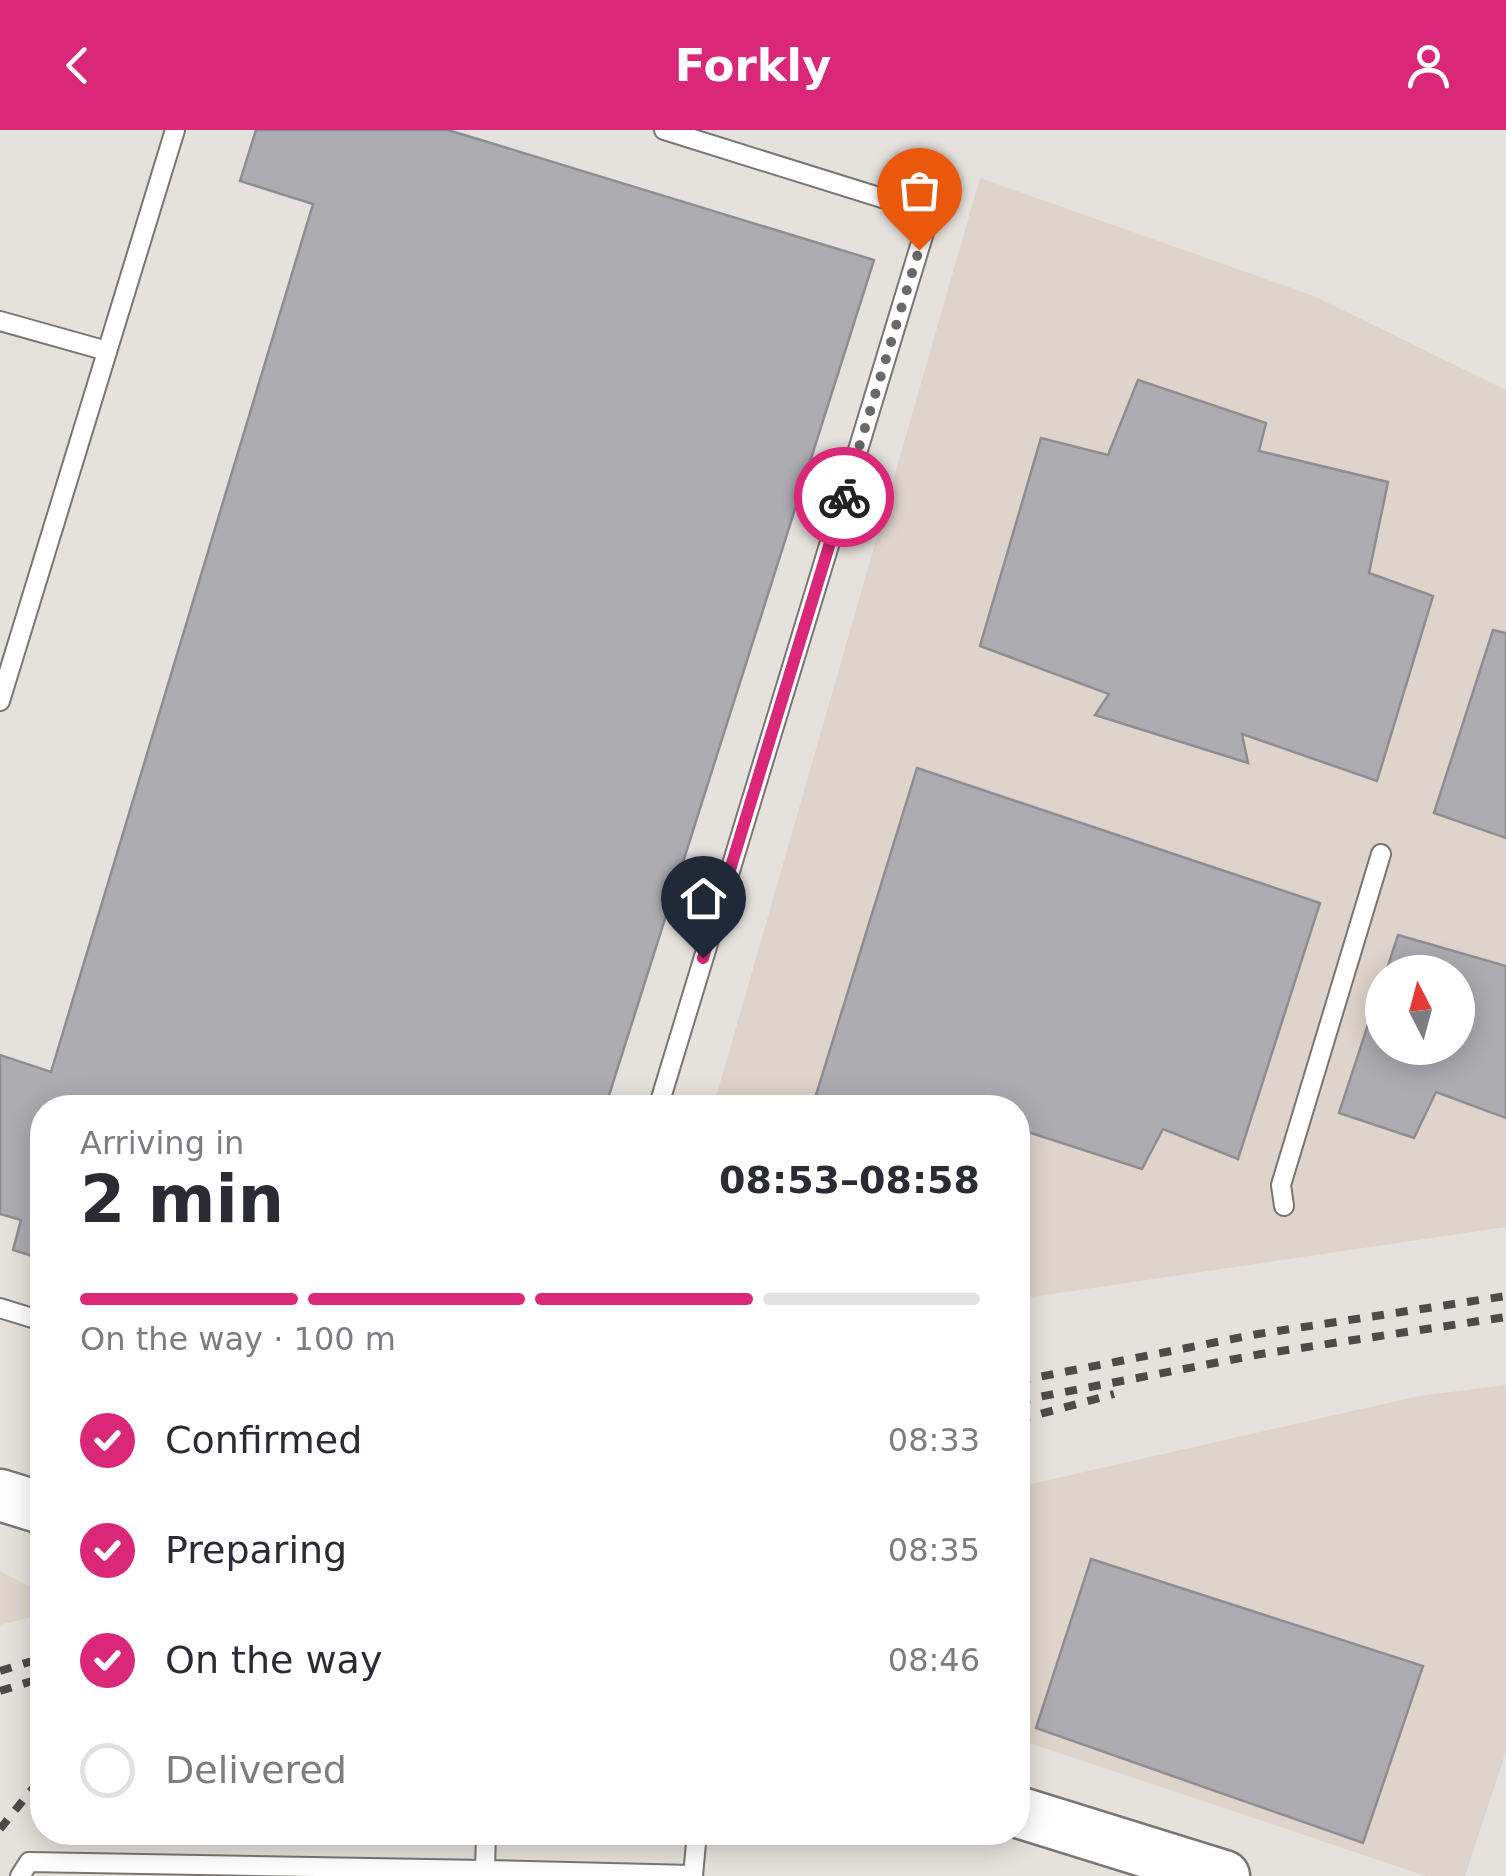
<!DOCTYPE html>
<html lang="en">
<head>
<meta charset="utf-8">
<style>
	:root { --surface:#fff; --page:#f2f2f3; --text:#2b2b33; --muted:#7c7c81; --line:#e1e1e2; --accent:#db2777 }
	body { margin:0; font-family:"DejaVu Sans",sans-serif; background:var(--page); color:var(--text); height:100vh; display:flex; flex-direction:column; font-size:38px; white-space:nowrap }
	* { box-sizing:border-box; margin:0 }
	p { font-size:32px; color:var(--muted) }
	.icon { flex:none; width:55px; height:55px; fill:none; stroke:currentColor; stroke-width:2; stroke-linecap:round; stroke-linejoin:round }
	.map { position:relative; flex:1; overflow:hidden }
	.panel { position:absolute; left:30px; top:965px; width:1000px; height:750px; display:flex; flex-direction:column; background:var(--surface); border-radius:40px; box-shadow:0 5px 25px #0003 }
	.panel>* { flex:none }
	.needle { width:65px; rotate:354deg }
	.fabs { position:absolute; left:1365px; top:825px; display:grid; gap:20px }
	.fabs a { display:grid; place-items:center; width:110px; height:110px; border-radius:50%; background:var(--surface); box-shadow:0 5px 25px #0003; font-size:50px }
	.pin { position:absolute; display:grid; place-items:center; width:85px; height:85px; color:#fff; margin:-102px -42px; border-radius:50% 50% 50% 0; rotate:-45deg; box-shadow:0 0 10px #0007 }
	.pin .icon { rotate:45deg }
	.courier { position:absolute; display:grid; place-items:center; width:100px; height:100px; margin:-50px; border:8px solid #db2777; border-radius:50%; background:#fff; color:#222; box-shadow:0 2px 12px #0007 }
	.headline em { font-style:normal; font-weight:600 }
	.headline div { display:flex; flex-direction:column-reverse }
	.headline { display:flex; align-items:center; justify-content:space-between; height:170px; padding:0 50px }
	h1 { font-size:65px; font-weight:600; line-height:75px }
	.bar { display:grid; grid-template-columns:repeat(4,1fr); gap:15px 10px; align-content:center; height:120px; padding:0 50px }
	.bar i { height:12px; border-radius:8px; background:var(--line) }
	.bar .active { background:var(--accent) }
	.bar p { grid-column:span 4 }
	ol { padding:0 50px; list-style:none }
	li { display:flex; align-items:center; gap:30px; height:110px }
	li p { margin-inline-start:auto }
	li .icon { padding:10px; border-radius:50%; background:var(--accent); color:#fff; stroke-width:4 }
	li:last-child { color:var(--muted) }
	li i { width:55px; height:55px; border:5px solid var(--line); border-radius:50% }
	header { display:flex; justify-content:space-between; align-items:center; height:130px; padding:0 50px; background:var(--accent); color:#fff; font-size:45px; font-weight:600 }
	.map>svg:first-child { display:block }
	.built { fill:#ded4cb; fill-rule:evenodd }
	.building { fill:#acacb1; stroke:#8d8d92; stroke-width:2.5 }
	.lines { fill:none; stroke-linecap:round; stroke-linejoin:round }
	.lane-casing { stroke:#797572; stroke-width:22 }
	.secondary-casing { stroke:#797572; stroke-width:55 }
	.lane { stroke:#fff; stroke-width:18 }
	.secondary { stroke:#fff; stroke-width:50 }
	.rail { stroke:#4d4a49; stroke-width:8; stroke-dasharray:12 12; stroke-linecap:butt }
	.done { stroke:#6b6967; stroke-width:10; stroke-dasharray:0 18 }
	.route { stroke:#db2777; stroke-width:12 }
</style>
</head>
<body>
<header><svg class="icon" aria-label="back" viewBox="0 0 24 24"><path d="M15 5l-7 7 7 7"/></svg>Forkly<svg class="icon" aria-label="person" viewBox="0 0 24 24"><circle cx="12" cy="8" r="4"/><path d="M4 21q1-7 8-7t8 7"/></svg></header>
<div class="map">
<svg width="1506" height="1746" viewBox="0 0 1506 1746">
	<rect width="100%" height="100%" fill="#e5e1dd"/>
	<g class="built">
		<path d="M980,48L1314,166L1506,260V1097L1018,1169V978H713ZM1382,842H1458V918H1382Z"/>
		<path d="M1506,1255V1621L1465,1746H1426L1018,1609V1357L1419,1266Z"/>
		<path d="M0,1441L42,1463V1484L0,1495Z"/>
	</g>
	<g class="building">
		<path d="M256,0H448L874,130L605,978H42V1129L13,1120L21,1090L0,1084V925L51,942L313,74L240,51Z"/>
		<path d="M1138,250L1266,293L1259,321L1388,352L1369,443L1433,466L1377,651L1242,604L1248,633L1095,585L1109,564L980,516L1041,308L1108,325Z"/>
		<path d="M1493,500L1506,503V708L1434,683Z"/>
		<path d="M917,638L1320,773L1238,1029L1163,999L1142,1039L1028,1002L1018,1030V978H812Z"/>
		<path d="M1398,805L1506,836V988L1436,962L1414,1008L1339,983L1382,852V918H1458V842H1386Z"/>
		<path d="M1091,1429L1423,1536L1363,1713L1036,1598Z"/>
	</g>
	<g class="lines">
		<g class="lane-casing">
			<g id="lane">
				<path d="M0,191L107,221"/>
				<path d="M0,571L175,0"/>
				<path d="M658,978L930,83L664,0"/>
				<path d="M1284,1076L1281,1055L1381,724"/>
				<path d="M0,1178L42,1191"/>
				<path d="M486,1702L485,1740L693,1745"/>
				<path d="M20,1746L29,1732L485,1740"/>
				<path d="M693,1746L697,1702"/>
			</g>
		</g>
		<g class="secondary-casing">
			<g id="secondary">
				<path d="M0,1365L42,1378"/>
				<path d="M1018,1682L1224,1746"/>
			</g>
		</g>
		<use href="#lane" class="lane"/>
		<use href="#secondary" class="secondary"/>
		<g class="rail">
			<path d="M1018,1251L1258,1204L1506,1166"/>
			<path d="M1018,1271L1261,1224L1506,1187"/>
			<path d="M1018,1290L1114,1264"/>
			<path d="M0,1541L42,1528"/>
			<path d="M0,1561L42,1548"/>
			<path d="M0,1699L42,1647"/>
		</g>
	</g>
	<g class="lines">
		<path class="done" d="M844,367L919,120"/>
		<path class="route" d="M703,828L844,367"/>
	</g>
</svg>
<div class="fabs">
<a><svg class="needle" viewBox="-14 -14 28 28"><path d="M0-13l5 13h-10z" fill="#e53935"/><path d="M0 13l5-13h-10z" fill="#7c7c81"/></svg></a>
</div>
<div class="pin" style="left:919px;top:120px;background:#ea580c"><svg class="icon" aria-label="bag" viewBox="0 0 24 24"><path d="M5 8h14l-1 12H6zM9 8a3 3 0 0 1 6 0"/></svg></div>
<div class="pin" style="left:703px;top:828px;background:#1f2937"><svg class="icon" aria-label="home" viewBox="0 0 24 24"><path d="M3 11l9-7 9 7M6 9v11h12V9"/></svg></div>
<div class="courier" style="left:844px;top:367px"><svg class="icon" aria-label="bike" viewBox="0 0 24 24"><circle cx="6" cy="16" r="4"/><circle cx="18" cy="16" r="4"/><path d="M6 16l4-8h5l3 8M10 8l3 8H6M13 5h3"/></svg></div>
<section class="panel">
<div class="headline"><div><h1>2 min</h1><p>Arriving in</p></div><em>08:53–08:58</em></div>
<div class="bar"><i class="active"></i><i class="active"></i><i class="active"></i><i></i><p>On the way · 100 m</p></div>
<ol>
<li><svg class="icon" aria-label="check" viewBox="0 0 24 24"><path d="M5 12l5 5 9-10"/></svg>Confirmed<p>08:33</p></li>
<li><svg class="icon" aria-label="check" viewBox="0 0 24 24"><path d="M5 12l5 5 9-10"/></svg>Preparing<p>08:35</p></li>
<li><svg class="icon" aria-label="check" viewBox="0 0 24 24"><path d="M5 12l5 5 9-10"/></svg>On the way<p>08:46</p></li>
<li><i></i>Delivered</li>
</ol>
</section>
</div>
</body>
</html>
